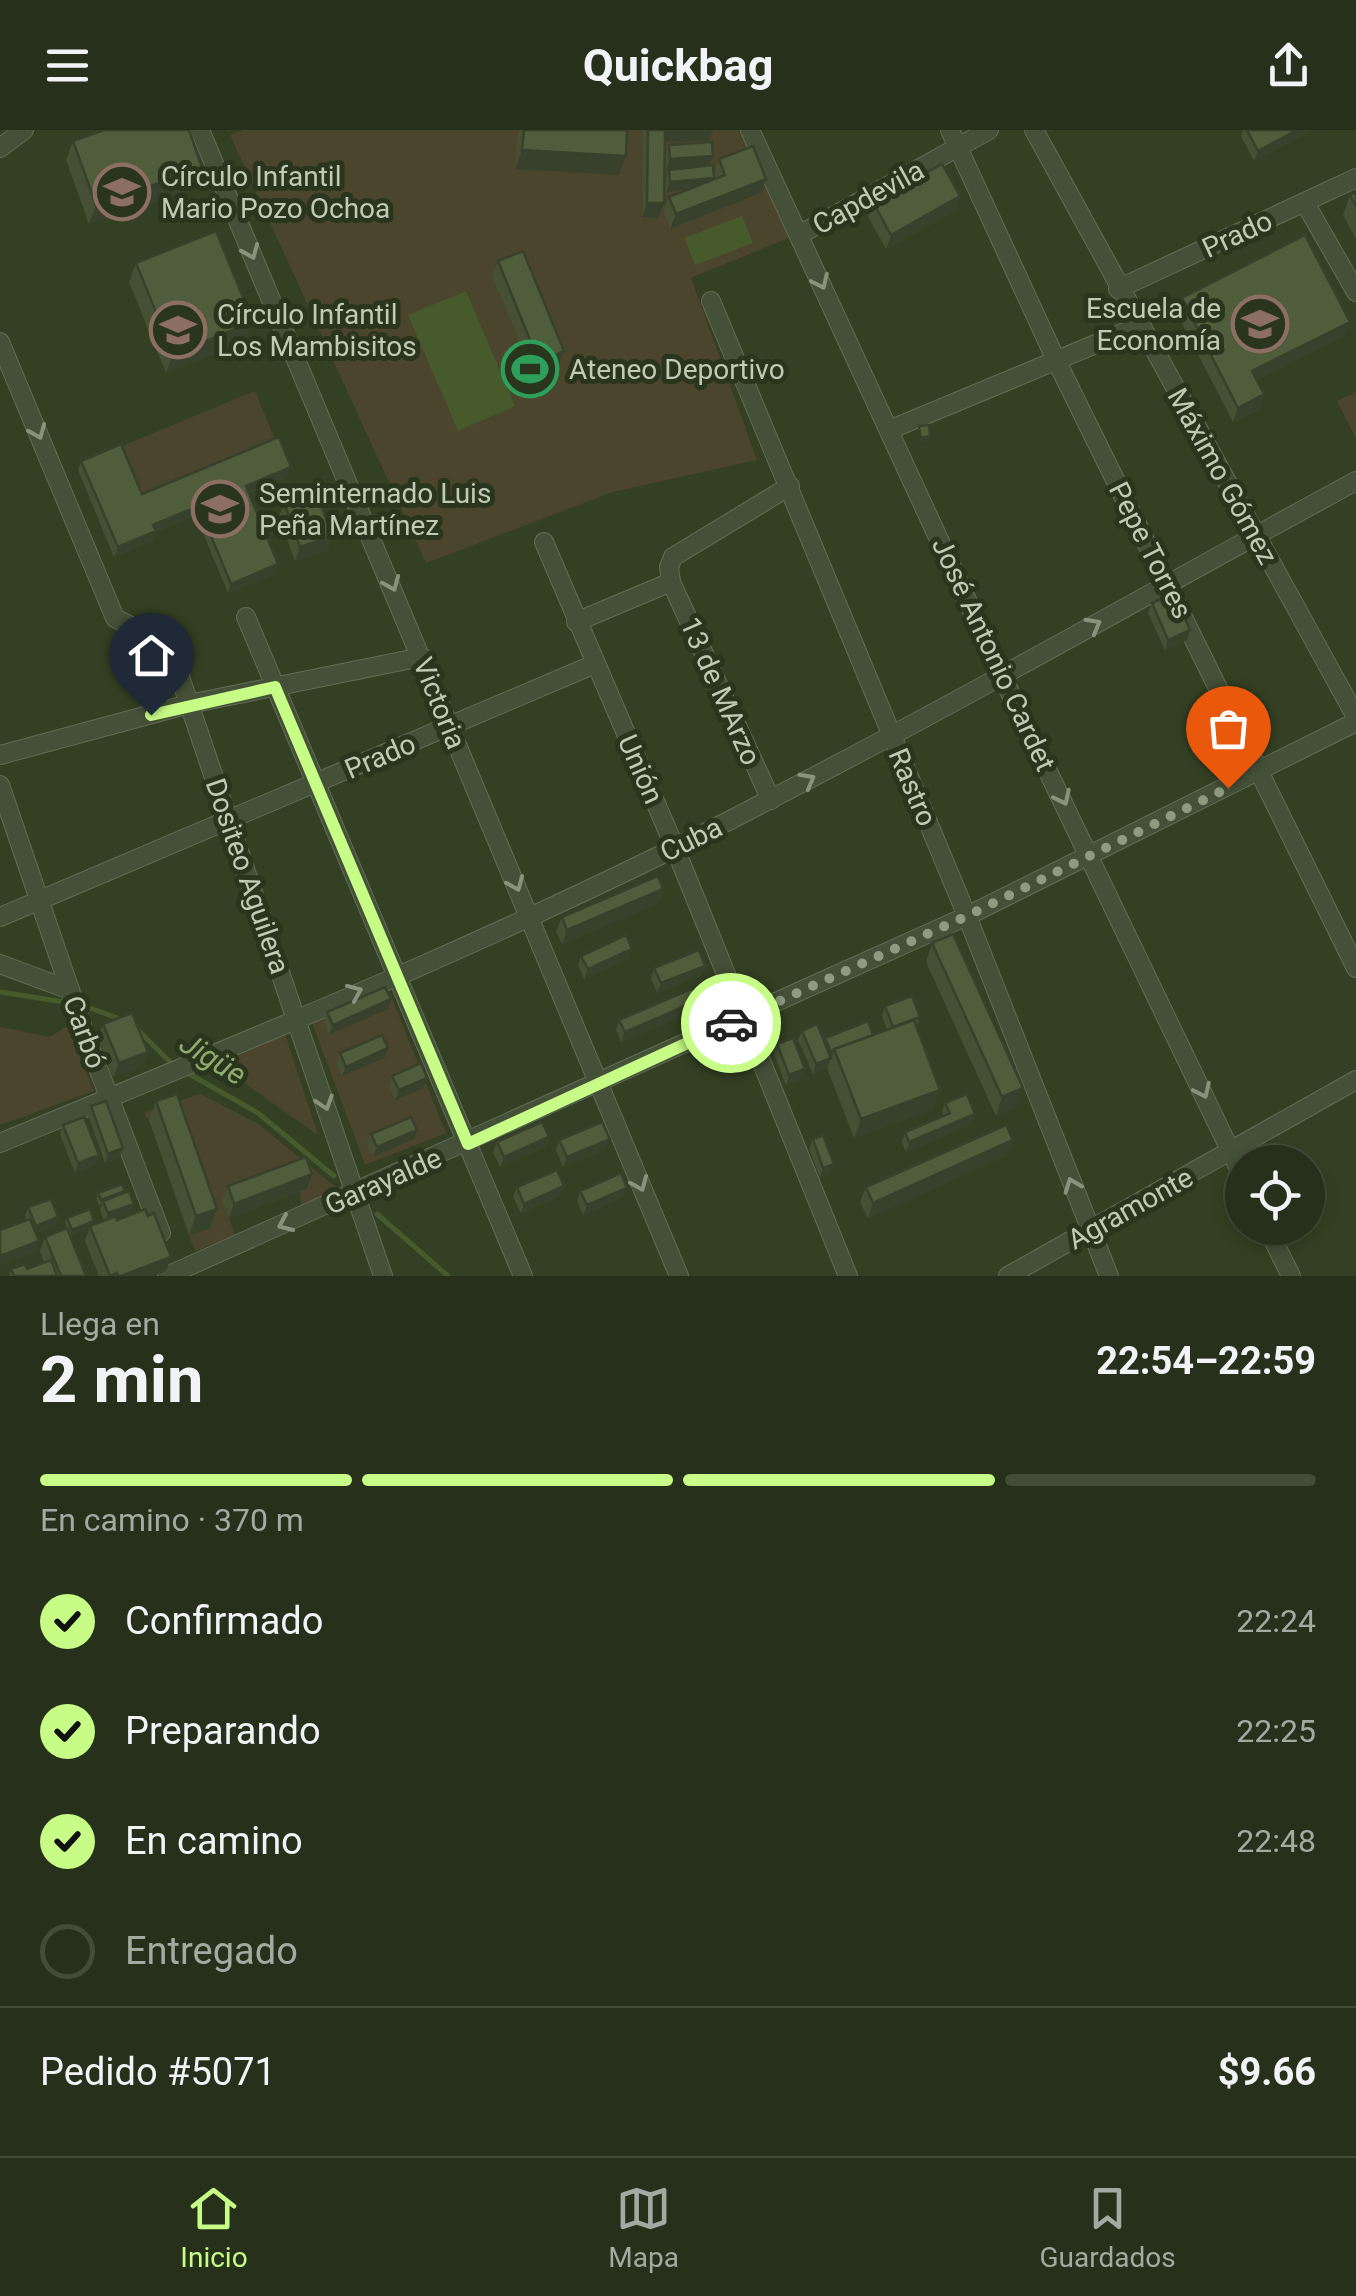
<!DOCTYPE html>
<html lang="es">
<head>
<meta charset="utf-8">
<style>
	:root { --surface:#27301a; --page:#333c27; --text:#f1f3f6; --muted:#a4a9a2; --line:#434b39; --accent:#c7fc87 }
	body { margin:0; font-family:Roboto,sans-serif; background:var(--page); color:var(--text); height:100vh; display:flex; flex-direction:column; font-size:38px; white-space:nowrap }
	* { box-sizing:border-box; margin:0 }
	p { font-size:32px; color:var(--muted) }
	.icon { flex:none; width:55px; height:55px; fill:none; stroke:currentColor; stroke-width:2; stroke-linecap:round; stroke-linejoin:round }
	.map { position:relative; height:1146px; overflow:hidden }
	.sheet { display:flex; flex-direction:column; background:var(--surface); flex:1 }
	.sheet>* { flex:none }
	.tools { position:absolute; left:1225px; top:1015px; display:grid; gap:20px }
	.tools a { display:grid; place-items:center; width:100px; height:100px; border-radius:50%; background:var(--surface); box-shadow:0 5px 15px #0003,0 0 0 2px var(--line); font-size:50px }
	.pin { position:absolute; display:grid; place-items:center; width:85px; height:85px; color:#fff; margin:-102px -42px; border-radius:50% 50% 50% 0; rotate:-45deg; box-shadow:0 0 10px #0007 }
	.pin .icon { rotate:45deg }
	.courier { position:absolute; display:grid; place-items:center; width:100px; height:100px; margin:-50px; border:8px solid #c7fc87; border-radius:50%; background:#fff; color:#222; box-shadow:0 2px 12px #0007 }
	.overview em { font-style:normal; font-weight:700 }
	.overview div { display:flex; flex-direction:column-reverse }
	.overview { display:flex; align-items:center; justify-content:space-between; height:170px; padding:0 40px }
	h1 { font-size:65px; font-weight:700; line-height:75px }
	.bar { display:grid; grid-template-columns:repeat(4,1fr); gap:15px 10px; align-content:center; height:120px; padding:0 40px }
	.bar i { height:12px; border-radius:8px; background:var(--line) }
	.bar .on { background:var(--accent) }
	.bar p { grid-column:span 4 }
	.line { display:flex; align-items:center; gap:25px; padding:0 40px; border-top:2px solid var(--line) }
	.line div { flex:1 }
	ol { padding:0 40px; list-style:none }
	li { display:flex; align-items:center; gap:30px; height:110px }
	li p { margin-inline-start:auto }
	li .icon { padding:10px; border-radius:50%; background:var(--accent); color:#111; stroke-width:4 }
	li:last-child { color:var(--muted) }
	li i { width:55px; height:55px; border:5px solid var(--line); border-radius:50% }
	header { display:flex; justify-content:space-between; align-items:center; height:130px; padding:0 40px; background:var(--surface); font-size:45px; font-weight:700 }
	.tabs { display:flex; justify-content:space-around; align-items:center; height:140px; border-top:2px solid var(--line); background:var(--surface); font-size:28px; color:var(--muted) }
	.tabs a { display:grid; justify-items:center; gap:5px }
	.tabs .on { color:var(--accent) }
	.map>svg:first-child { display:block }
	.green { fill:#4c452d }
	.water { fill:#475a2c }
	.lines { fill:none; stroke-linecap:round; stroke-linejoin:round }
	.stream { stroke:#475a2c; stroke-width:5 }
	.minor-casing { stroke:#636d56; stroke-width:20 }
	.minor { stroke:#455038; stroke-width:18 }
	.wall { fill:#455034 }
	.shaded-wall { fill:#38412b }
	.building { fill:#505d3d; stroke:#38412b; stroke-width:2.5 }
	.oneway { stroke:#89937c }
	.done { stroke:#8f9a81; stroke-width:10; stroke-dasharray:0 18 }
	.route { stroke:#c7fc87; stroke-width:12 }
	.labels { text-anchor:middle; stroke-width:10; stroke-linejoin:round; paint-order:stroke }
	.poi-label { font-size:28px; fill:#c0cab4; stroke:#2a351d; text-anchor:start }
	.street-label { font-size:28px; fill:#c0cab4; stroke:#2a351d }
	.water-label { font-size:30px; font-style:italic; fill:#91ab6b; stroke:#2a351d }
</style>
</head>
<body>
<header><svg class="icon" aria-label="menu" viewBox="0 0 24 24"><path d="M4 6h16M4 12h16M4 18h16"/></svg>Quickbag<svg class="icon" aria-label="share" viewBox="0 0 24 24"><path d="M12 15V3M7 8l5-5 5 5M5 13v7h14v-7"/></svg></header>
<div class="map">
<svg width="1356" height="1146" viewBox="0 0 1356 1146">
	<rect width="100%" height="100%" fill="#344023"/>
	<g class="green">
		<path d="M244,0H748L793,106L691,148L757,330L613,362L426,433L230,5Z"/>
		<path d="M255,261L275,310L140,366L120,317Z"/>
		<path d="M1356,262V309L1337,271Z"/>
		<path d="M386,854L446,1003L365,1035L310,887Z"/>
		<path d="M67,896L94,961L0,995V897L50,907Z"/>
		<path d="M283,898L318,1005L210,929Z"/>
		<path d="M200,964L257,993L344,1064L301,1083L300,1061L307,1058L223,1071L235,1105L195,1121L189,1105L209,1099L169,984L149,990L144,983Z"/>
	</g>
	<g class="water">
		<path d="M742,86L753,113L695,135L684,108Z"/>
		<path d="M466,161L515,276L458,301L408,185Z"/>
	</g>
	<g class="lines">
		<g class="stream">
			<path d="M0,862L71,873"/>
			<path d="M82,875L123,890"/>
			<path d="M133,895L174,936"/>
			<path d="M184,941L258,983L334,1046"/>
			<path d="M377,1084L448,1146"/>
		</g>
		<g class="minor-casing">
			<g id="minor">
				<path d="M200,0L679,1146"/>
				<path d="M750,0L1002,546L1242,1045"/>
				<path d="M950,0L1056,230L1356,838"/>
				<path d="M1034,0L1356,587"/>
				<path d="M0,18L24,0"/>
				<path d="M1305,73L1356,162"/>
				<path d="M799,105L989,0"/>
				<path d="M1118,159L1356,48"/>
				<path d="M711,171L967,786L1109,1146"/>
				<path d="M0,212L115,488L164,513L179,544L383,1146"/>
				<path d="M889,300L1139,196"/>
				<path d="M544,412L675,718L848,1146"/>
				<path d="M671,452L771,670"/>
				<path d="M246,487L523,1146"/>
				<path d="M576,492L671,452L669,437L673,427L790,356"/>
				<path d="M0,625L189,574L422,527"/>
				<path d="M0,655L85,904L161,1103"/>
				<path d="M0,787L595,534"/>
				<path d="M0,834L70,860"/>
				<path d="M0,1013C259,906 521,800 769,670C967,568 1160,457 1356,351"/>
				<path d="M1267,1098L1291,1146"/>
				<path d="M167,1146L967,786L1356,592"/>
				<path d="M1008,1146L1356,950"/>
			</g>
		</g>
		<use href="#minor" class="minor"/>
	</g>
	<g class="wall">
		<path d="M518,0H627L626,26L619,45L515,39Z"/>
		<path d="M643,0H713L665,12L658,88L642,87Z"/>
		<path d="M1243,0H1312L1254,31L1241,6Z"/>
		<path d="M73,11L202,38L195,57L89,94L66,30Z"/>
		<path d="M669,15L713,26L709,36L716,48L714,44L719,29L761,63L670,99L664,81L669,67L687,60L666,62L665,49L669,40L701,36L666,39L665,24Z"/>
		<path d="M1356,62V109L1343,85L1350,65Z"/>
		<path d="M873,72L955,81L886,119L868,87Z"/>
		<path d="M498,131L558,236L534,246L492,146Z"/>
		<path d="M136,133L246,211L166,243L129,152Z"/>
		<path d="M1182,168L1344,206L1257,250L1264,264L1259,279L1233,292L1176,182Z"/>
		<path d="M81,331L142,364L287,347L249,363L278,434L275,444L228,463L200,396L203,387L228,377L226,373L155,402L152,411L114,427L78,340Z"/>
		<path d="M284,372L332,406L327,420L295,431L279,387Z"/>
		<path d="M1152,473L1190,500L1187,510L1165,520L1148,483Z"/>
		<path d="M663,759L658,773L562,814L556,801L562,787Z"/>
		<path d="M932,813L1016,977L996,986L926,832Z"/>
		<path d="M581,826L628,829L584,849L578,835Z"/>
		<path d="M705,836L702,845L657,863L651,848L654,838Z"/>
		<path d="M708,866L705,876L621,912L616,900L619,890Z"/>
		<path d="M391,869L388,879L329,905L324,892L327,882Z"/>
		<path d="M885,876L920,887L917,896L933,979L854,1008L827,938L830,930L827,938L813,944L798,910L802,901L824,911L825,908L873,905L887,900L882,886Z"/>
		<path d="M103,894L148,922L142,936L113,947L98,909Z"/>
		<path d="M777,914L801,949L786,955L774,924Z"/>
		<path d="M388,918L385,928L342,946L336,933L340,923Z"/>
		<path d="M392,946L424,958L395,970L389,956Z"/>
		<path d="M156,971L210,1098L189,1105L149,990Z"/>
		<path d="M945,973L975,984L972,994L906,1022L902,1012L905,1002L943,986L942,983Z"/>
		<path d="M91,976L123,1018L119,1028L105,1033L88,985Z"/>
		<path d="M63,995L99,1025L95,1035L75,1043L60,1004Z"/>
		<path d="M371,1004L414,1009L373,1027L367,1014Z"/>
		<path d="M549,1007L545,1017L500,1037L493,1022L497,1012Z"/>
		<path d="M813,1009L830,1044L820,1048L809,1019Z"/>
		<path d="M559,1010L606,1019L563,1037L556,1020Z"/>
		<path d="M1013,1010L1008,1025L868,1088L860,1072L866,1057Z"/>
		<path d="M312,1044L307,1059L229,1088L222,1071L228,1056Z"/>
		<path d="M517,1057L560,1066L521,1083L513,1067Z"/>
		<path d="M627,1058L623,1067L583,1085L577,1071L580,1061Z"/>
		<path d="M98,1063H124L130,1083L116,1089L166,1141L153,1146H99L85,1111L90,1097L70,1105L65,1093L67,1088L93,1095L104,1091L100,1080L102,1073L99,1075L96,1068Z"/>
		<path d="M28,1077L58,1087L55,1097L36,1104L39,1111L35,1121L0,1135V1100L26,1090L25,1087Z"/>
		<path d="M45,1107L86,1146H9L11,1139H27L44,1132L40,1121Z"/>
	</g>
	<g class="shaded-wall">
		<path d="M664,0H713L709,11L660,12Z"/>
		<path d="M1297,0H1312L1254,31L1258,21Z"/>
		<path d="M522,20L626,26L619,45L515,39Z"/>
		<path d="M713,26L709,36L666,39L670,29Z"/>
		<path d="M202,38L195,57L89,94L96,75Z"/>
		<path d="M714,48L711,57L666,62L670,52Z"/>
		<path d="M766,49L761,63L670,99L676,84Z"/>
		<path d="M960,66L955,81L886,119L891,105Z"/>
		<path d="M647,73H664L658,88L642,87Z"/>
		<path d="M253,192L246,211L166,243L173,224Z"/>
		<path d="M1350,192L1344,206L1247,256L1252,241Z"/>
		<path d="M564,221L558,236L534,246L539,232Z"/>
		<path d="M1264,264L1259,279L1233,292L1238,278Z"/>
		<path d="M930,306L928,311L919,313L921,308Z"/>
		<path d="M291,337L287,347L242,365L246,356Z"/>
		<path d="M229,363L226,373L155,402L152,411L114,427L118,417L153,395Z"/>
		<path d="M332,406L327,420L295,431L300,417Z"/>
		<path d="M278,434L275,444L228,463L231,454Z"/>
		<path d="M1190,500L1187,510L1165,520L1168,510Z"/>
		<path d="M663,759L658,773L562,814L567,800Z"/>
		<path d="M632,819L628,829L584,849L588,839Z"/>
		<path d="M705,836L702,845L657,863L661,853Z"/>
		<path d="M708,866L705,876L621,912L625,902Z"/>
		<path d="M391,869L388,879L329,905L333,895Z"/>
		<path d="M388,918L385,928L342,946L346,937Z"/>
		<path d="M834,921L827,938L813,944L816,934L828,929L831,922Z"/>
		<path d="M148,922L142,936L113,947L119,933Z"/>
		<path d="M805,939L801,949L786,955L789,945Z"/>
		<path d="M427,948L424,958L395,970L399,960Z"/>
		<path d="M1023,958L1016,977L996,986L1002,967Z"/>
		<path d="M940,960L933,979L854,1008L861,989Z"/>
		<path d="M975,984L972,994L906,1022L909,1012Z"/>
		<path d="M417,1000L414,1009L373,1027L377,1017Z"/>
		<path d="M549,1007L545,1017L500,1037L504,1027Z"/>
		<path d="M610,1009L606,1019L563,1037L567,1027Z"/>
		<path d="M1013,1010L1008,1025L868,1088L873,1073Z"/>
		<path d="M123,1018L119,1028L105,1033L108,1024Z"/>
		<path d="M99,1025L95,1035L75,1043L78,1033Z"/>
		<path d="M834,1034L830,1044L820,1048L823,1038Z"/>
		<path d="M312,1044L307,1059L229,1088L234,1074Z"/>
		<path d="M564,1056L560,1066L521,1083L524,1074Z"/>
		<path d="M627,1058L623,1067L583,1085L587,1075Z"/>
		<path d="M134,1074L130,1083L105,1093L108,1083Z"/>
		<path d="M217,1079L210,1098L189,1105L196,1086Z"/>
		<path d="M58,1087L55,1097L32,1106L36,1096Z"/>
		<path d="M94,1091L92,1096L70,1105L72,1100Z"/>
		<path d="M39,1111L35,1121L0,1135V1126Z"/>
		<path d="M171,1127L166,1141L153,1146H121Z"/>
	</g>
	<g class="building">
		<path d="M104,0H189L202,38L96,75L73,11Z"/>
		<path d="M524,0H627L626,26L522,20Z"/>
		<path d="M648,0H665L664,73H647Z"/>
		<path d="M1247,0H1297L1258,21Z"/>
		<path d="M712,12L713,26L670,29L669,15Z"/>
		<path d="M753,16L766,49L676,84L669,67L725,45L719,29Z"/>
		<path d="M942,34L960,66L891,105L873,72Z"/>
		<path d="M713,35L714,48L670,52L669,40Z"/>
		<path d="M1356,62V77L1350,65Z"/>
		<path d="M216,101L253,192L173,224L136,133Z"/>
		<path d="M1305,105L1350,192L1252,241L1264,264L1238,278L1182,168Z"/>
		<path d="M523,121L564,221L539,232L498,131Z"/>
		<path d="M929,295L930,306L921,308L919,296Z"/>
		<path d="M279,307L291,337L246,356L278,434L231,454L203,387L234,374L229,363L153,395L156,401L118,417L81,331L121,314L142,364Z"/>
		<path d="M316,361L332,406L300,417L284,372Z"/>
		<path d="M1174,463L1190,500L1168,510L1152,473Z"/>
		<path d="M658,746L663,759L567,800L562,787Z"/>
		<path d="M953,804L1023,958L1002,967L932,813Z"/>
		<path d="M626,805L632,819L588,839L581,826Z"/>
		<path d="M699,820L705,836L661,853L654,838Z"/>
		<path d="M703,854L708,866L625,902L619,890Z"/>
		<path d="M385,857L391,869L333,895L327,882Z"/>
		<path d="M912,866L920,887L893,897L885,876Z"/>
		<path d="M132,883L148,922L119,933L103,894Z"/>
		<path d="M914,890L940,960L861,989L834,919Z"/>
		<path d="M868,891L873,905L834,919L835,920L831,922L825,908Z"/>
		<path d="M817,894L831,928L816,934L802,901Z"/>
		<path d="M382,905L388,918L346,937L340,923Z"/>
		<path d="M793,908L805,939L789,945L777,914Z"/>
		<path d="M421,933L427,948L399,960L392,946Z"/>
		<path d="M177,964L217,1079L196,1086L156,971Z"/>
		<path d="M967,964L975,984L909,1012L905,1002L950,983L945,973Z"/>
		<path d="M106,971L123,1018L108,1024L91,976Z"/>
		<path d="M84,987L99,1025L78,1033L63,995Z"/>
		<path d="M411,987L417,1000L377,1017L371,1004Z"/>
		<path d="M542,992L549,1007L504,1027L497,1012Z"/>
		<path d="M602,992L610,1009L567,1027L559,1010Z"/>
		<path d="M1006,995L1013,1010L873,1073L866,1057Z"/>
		<path d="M823,1005L834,1034L823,1038L813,1009Z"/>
		<path d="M306,1027L312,1044L234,1074L228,1056Z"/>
		<path d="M557,1040L564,1056L524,1074L517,1057Z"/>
		<path d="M621,1043L627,1058L587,1075L580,1061Z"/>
		<path d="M122,1054L125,1061L101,1070L98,1063Z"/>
		<path d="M129,1061L134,1074L108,1083L103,1071Z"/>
		<path d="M51,1069L58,1087L36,1096L28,1077Z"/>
		<path d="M90,1079L94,1091L72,1100L67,1088Z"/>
		<path d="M145,1079L148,1086L154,1083L171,1127L121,1146H118L117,1143L110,1146L90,1096L116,1086L117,1090Z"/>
		<path d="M30,1089L39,1111L0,1126V1100Z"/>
		<path d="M67,1098L86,1146H61L45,1107Z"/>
		<path d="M51,1130L57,1146H14L11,1139L25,1134L27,1139Z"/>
	</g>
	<defs><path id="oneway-chevron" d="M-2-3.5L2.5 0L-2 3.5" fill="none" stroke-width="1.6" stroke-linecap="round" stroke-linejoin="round" transform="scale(2.5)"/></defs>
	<g class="oneway">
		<use href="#oneway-chevron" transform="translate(251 122) rotate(67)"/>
		<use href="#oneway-chevron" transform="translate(821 152) rotate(65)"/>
		<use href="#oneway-chevron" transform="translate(38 302) rotate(67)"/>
		<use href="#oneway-chevron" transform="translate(392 454) rotate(67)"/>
		<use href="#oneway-chevron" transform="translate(1094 495) rotate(-29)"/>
		<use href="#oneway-chevron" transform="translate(808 650) rotate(-29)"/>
		<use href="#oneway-chevron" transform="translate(1063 668) rotate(64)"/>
		<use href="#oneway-chevron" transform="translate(516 754) rotate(67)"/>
		<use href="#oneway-chevron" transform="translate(355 862) rotate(-23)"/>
		<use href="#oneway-chevron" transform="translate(1203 961) rotate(65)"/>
		<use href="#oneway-chevron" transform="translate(325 973) rotate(72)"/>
		<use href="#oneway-chevron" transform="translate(640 1054) rotate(67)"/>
		<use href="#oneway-chevron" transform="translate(1072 1055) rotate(-111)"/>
		<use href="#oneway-chevron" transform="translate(285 1094) rotate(156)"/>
	</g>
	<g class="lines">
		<path class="done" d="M731,893L967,786L1228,658"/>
		<path class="route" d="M151,585L275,557L468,1014L731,893"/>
	</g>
	<defs>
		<g id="school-ring" transform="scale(2.875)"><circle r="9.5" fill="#2a351d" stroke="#8d6e63" stroke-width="1.5"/><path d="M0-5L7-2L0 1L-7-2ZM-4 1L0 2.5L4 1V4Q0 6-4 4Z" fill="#8d6e63"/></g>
		<g id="university-ring" transform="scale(2.875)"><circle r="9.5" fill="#2a351d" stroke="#8d6e63" stroke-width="1.5"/><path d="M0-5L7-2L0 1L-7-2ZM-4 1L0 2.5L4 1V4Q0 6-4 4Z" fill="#8d6e63"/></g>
		<g id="stadium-ring" transform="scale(2.875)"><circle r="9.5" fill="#2a351d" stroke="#2e9e5b" stroke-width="1.5"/><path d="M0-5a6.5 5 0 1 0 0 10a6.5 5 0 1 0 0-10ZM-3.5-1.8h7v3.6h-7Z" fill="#2e9e5b"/></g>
	</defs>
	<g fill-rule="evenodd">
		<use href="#school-ring" x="122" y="62"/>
		<use href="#university-ring" x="1260" y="194"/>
		<use href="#school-ring" x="178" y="200"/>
		<use href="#stadium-ring" x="530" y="239"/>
		<use href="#school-ring" x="220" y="379"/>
	</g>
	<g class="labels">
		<g class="poi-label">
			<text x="161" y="56">Círculo Infantil<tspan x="161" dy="32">Mario Pozo Ochoa</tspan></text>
			<text x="1221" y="188" text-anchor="end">Escuela de<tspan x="1221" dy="32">Economía</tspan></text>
			<text x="217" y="194">Círculo Infantil<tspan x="217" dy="32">Los Mambisitos</tspan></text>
			<text x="569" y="249">Ateneo Deportivo</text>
			<text x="259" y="373">Seminternado Luis<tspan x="259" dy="32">Peña Martínez</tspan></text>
		</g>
		<g class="street-label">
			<text transform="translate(868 67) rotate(-29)" y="10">Capdevila</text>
			<text transform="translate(1237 104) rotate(-25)" y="10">Prado</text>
			<text transform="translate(1223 346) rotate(61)" y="10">Máximo Gómez</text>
			<text transform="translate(1151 420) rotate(63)" y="10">Pepe Torres</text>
			<text transform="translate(994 524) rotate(65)" y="10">José Antonio Cardet</text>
			<text transform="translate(721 561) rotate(66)" y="10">13 de MArzo</text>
			<text transform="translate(440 573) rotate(68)" y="10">Victoria</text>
			<text transform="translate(380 626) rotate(-23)" y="10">Prado</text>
			<text transform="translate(641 639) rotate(66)" y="10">Unión</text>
			<text transform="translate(913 657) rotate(67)" y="10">Rastro</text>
			<text transform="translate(691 709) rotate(-26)" y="10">Cuba</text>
			<text transform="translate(248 746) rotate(71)" y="10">Dositeo Aguilera</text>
			<text transform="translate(85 902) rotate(70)" y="10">Carbó</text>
			<text transform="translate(383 1051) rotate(-24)" y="10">Garayalde</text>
			<text transform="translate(1130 1078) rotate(-29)" y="10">Agramonte</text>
		</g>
		<g class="water-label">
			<text transform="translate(213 929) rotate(32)" y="10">Jigüe</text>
		</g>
	</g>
</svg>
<div class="tools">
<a><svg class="icon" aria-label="locate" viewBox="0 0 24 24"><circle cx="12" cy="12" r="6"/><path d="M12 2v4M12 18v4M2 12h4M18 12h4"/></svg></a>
</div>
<div class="pin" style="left:1228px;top:658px;background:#ea580c"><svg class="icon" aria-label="bag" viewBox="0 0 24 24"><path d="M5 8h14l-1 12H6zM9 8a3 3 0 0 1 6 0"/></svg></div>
<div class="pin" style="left:151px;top:585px;background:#1f2937"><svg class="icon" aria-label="home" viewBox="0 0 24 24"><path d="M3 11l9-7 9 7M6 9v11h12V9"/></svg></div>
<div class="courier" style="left:731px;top:893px"><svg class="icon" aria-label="car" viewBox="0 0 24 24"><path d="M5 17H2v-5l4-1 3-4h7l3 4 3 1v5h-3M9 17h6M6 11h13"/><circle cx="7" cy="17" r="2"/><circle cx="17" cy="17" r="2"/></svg></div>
</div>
<section class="sheet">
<div class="overview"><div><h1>2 min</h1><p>Llega en</p></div><em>22:54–22:59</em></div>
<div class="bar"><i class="on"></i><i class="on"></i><i class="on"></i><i></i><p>En camino · 370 m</p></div>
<ol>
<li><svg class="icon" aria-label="check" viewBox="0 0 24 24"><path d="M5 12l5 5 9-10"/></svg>Confirmado<p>22:24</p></li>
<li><svg class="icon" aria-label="check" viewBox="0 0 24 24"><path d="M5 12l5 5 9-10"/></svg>Preparando<p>22:25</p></li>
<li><svg class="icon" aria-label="check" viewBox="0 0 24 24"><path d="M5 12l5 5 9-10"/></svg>En camino<p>22:48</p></li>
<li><i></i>Entregado</li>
</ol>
<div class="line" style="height:130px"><div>Pedido #5071</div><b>$9.66</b></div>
</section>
<nav class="tabs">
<a class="on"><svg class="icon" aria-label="home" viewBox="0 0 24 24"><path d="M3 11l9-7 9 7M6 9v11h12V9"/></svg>Inicio</a>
<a><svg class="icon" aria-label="map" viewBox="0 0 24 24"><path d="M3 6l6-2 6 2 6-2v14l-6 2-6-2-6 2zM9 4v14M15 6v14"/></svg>Mapa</a>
<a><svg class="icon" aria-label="saved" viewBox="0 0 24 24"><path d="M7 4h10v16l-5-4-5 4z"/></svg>Guardados</a>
</nav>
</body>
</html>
